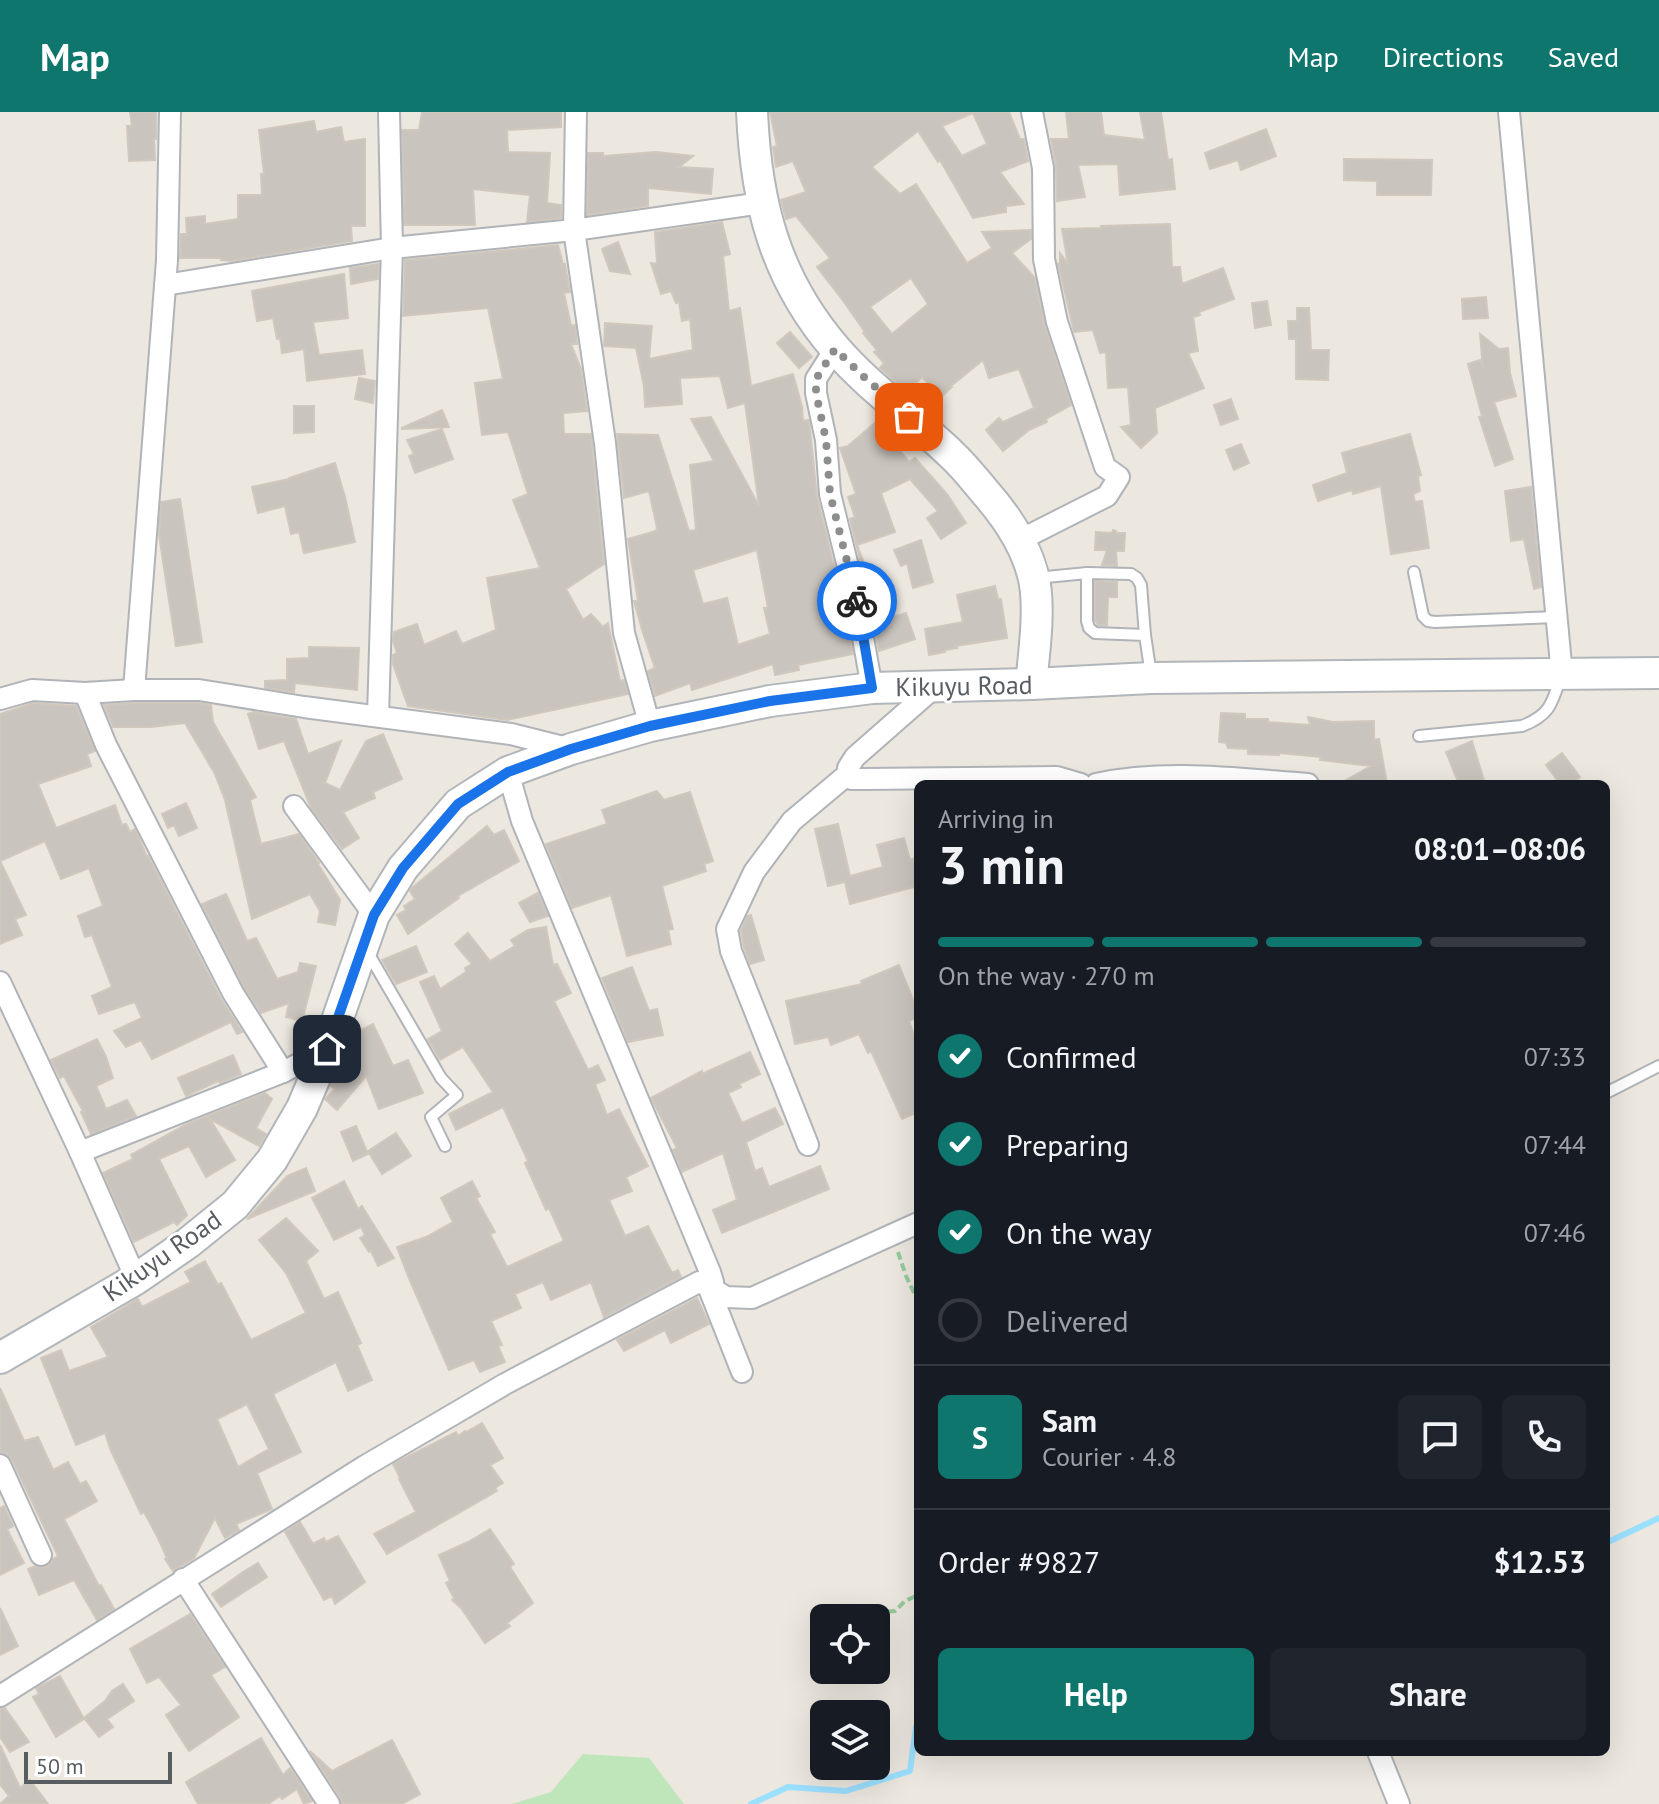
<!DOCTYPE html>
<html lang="en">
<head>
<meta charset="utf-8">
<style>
	:root { --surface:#171b24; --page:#20242c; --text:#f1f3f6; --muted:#9ea1a6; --line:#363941; --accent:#0f766e }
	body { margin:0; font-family:"PT Sans",sans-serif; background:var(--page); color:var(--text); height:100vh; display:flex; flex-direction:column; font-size:30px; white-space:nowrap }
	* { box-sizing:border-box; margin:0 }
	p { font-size:26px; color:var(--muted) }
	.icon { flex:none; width:44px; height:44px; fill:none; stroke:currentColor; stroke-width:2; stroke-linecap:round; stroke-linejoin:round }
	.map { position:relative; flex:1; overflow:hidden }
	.sheet { position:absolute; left:914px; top:668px; width:696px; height:976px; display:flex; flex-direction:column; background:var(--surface); border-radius:12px; box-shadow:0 8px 32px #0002 }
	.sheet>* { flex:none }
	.controls { position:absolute; left:810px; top:1492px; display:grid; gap:16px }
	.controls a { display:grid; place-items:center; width:80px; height:80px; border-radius:12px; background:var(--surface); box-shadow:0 8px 32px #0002; font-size:40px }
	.scale { position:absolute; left:24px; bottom:20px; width:148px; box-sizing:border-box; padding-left:8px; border:4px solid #585d61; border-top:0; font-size:22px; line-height:28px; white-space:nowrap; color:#585d61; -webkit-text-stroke:6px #fff; paint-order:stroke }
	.pin { position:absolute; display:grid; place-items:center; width:68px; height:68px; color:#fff; margin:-34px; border-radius:16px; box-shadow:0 4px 12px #0006 }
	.courier { position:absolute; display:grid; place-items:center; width:80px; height:80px; margin:-40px; border:6px solid #1a73e8; border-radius:50%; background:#fff; color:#222; box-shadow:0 2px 10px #0007 }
	.headline em { font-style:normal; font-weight:700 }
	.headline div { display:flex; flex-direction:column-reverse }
	.headline { display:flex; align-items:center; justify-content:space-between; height:136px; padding:0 24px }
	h1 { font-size:52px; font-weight:700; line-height:60px }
	.bar { display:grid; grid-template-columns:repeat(4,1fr); gap:12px 8px; align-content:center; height:96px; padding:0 24px }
	.bar i { height:10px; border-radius:6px; background:var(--line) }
	.bar .on { background:var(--accent) }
	.bar p { grid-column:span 4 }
	.line { display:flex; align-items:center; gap:20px; padding:0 24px; border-top:2px solid var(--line) }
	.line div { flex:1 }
	.round { display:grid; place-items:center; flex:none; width:84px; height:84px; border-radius:12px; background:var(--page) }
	ol { padding:0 24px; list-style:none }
	li { display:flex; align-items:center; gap:24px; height:88px }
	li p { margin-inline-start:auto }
	li .icon { padding:8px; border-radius:50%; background:var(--accent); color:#fff; stroke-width:4 }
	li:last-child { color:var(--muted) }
	li i { width:44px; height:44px; border:4px solid var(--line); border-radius:50% }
	.primary-button { display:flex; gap:16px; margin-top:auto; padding:16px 24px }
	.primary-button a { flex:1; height:92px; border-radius:12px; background:var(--accent); color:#fff; font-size:32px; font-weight:700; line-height:92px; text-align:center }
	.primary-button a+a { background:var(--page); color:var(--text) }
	header { display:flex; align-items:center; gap:48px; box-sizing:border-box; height:112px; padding:0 40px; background:var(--accent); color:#fff }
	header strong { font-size:38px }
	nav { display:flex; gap:44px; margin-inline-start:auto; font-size:28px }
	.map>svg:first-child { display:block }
	.green { fill:#bfe5ba }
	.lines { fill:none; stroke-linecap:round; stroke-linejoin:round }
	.stream { stroke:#9ce0ff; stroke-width:6 }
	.building { fill:#cac4be; stroke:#d1c8bd; stroke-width:2; fill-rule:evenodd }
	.service-casing { stroke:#b0b4b8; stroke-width:14 }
	.minor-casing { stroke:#b0b4b8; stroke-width:24 }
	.secondary-casing { stroke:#b1b6bb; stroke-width:34 }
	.path { stroke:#95cb9d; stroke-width:4; stroke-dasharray:8 4; stroke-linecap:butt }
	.service { stroke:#fff; stroke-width:10 }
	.minor { stroke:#fff; stroke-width:20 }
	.secondary { stroke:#fff; stroke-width:30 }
	.done { stroke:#8c8d8d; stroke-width:8; stroke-dasharray:0 14.4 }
	.route { stroke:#1a73e8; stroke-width:10 }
	.labels { text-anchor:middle; stroke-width:6; stroke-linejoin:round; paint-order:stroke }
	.street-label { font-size:26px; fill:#585d61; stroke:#fff }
</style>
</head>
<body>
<header>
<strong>Map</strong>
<nav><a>Map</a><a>Directions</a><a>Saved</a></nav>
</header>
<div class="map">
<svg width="1659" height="1692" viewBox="0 0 1659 1692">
	<rect width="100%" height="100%" fill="#ece7df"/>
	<path class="green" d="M583,1642L649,1646L684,1692H512L551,1680Z"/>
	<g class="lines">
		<g class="stream">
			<path d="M1606,1431L1659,1406"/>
			<path d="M751,1692L788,1675L846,1679L910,1659L916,1615L918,1613"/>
		</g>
	</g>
	<g class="building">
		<path d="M130,0H156V27H154L155,48L129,49L127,14H132Z"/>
		<path d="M422,0H561V15L507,18L508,40L550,41L547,91L561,93V106L527,110L530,83L473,77L475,113H404L402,18H419Z"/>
		<path d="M770,0H1009L1020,27H1024L1028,49L1000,60L1024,92L1006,94V100L973,106L940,48L938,50L918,19L872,55L900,82L916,72L967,151L992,136L982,120L1031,118V127L1012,141L1035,166L1045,214L1071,293L1046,307L1047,310L1029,318L1003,339L986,318L999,306L1003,310L1034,296L1019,257L989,266L983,248L951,274L952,275L941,285L922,265L907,280L880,256L884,251L874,240L877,238L863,221L865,220L844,190L817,155L830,146L796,104L786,107L781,88L806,80L793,49L776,55L773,35L777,34ZM973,1L987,32L962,44L942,14ZM911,166L928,192L892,222L870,195Z"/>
		<path d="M1066,0H1101L1104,23L1145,28L1140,0H1161L1168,48L1172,47L1175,77L1120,83L1118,52L1078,53L1085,85L1057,89L1056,54L1051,27H1069Z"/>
		<path d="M314,9L316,20L341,15L344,30L365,27V114H351L352,129L232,149L221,148L222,146H180L181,122H187L186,106L205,104V112L238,107V83H262L261,62H264L259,18Z"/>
		<path d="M1266,17L1276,44L1241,58L1238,48L1210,57L1205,41Z"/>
		<path d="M656,40L693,44L679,55L713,57L711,82L648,76V94L587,103L588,41H603V44Z"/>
		<path d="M1344,47L1432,48L1431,83H1377V69L1344,68Z"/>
		<path d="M722,110L730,142L723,144L729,199L740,196L751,274L793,262L802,295L803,309L809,308L817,385L843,490L853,542L798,553L799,558L775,563L773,552L692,578L690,571L655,584L648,559L655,556L643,521L634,489H638L628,427L656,419L657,416L649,379L624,386L617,322L658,323L689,419L696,418L690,353L714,349L691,307L711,305L759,394L745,291L728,296L720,264L680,266L682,292L645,295L644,274L636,236L604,234L605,211L652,214L649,247L693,238L690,207L682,209L679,190L676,191L671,179L661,182L651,151L657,152L655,120ZM757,438L768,496H764L770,522L738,533L727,486L703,492L693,458Z"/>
		<path d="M1170,112L1172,155H1180L1182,172L1223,156L1234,187L1199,200L1200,203L1193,205L1198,239L1188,241L1204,276L1155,296L1157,321L1141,336L1121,315L1131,313L1128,275L1108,276L1106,240L1100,241L1093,218L1074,220L1058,151L1060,154V141L1068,152L1062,117L1101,116V114Z"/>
		<path d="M618,130L630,162L610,159L602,137Z"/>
		<path d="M558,133L563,152H565L570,180L564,181L571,214L575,213L577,232H571L581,257L587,299L563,301L564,322H591L604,452L566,477L583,508L591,502L603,515L608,511L620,569L624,568L628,582L507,608L408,594L393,552V543L397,541L393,529L394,520L417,512L424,533L456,519L462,532L496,518L487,466L540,456L513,388L528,382L508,320L482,323L475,271L503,267L488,196L403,204L405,148Z"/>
		<path d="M379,152L378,167L351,172L350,156Z"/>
		<path d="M344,162L348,206L313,210L319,243L362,238L365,262L307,269L304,237L282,241L280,226L277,227L273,206L257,209L252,179Z"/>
		<path d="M1486,185L1488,206L1463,207L1462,187Z"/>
		<path d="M1267,189L1271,213L1255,216L1252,191Z"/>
		<path d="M1297,196H1309L1311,238H1329L1328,268L1296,267V227H1289L1288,209H1297Z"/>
		<path d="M790,220L812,245L799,256L777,231Z"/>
		<path d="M1480,222L1499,237L1508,236L1510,261L1516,284L1494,290L1513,347L1495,354L1479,305L1482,304L1468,252L1480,248L1483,257Z"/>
		<path d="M359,266L375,269L373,291L355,287Z"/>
		<path d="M1231,287L1238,307L1221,313L1214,293Z"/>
		<path d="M294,294H314V320L294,321Z"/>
		<path d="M442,298L449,315L402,317V316Z"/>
		<path d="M876,310L909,350L915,346L947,382L966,411L941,427L927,406L938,399L910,367L881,381L895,420L857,433L868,462L864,464L850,407L855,405L848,385L856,382L840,336L848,334Z"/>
		<path d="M442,317L453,347L415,361L409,344L414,342L407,328Z"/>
		<path d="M1410,322L1421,363L1418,364L1420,379L1413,382L1415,390L1422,389L1429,436L1391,442L1381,374L1353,382L1352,378L1318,389L1313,373L1347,361L1342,341Z"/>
		<path d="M1241,332L1249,351L1234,358L1226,338Z"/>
		<path d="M335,351L345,385L355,430L304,441L299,420L291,422L285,394L258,401L252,375L289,367V366Z"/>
		<path d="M1531,375L1541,475L1534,477L1524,427L1511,429L1505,379Z"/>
		<path d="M180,387L202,530L176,534L159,423L161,390Z"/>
		<path d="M1113,418L1116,419V421H1125L1124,439H1116L1117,454L1102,453L1107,438H1095L1096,420L1112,421Z"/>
		<path d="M921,428L933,470L913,476L907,451L901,454L894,438Z"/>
		<path d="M1095,469L1117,470V485H1108L1107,513H1098L1095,508Z"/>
		<path d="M995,474L998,487H1001L1007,526L956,534L957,536L945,538V540L929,543L925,517L963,510L957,483Z"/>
		<path d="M906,501L915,527L879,539L874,511Z"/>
		<path d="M309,535L359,536L357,578L295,571L294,580L265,576V569L287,568V547L309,546Z"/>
		<path d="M33,591L76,594L95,639L87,642L91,654L38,672L56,716L115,693L122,713L126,712L130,720L135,717L147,745L148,744L221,887L242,920L237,922L231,910L152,947L141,928L126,935L114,919L142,906L135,890L99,902L92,884L112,875L92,823L85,825L78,804L103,794L89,756L61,767L45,729L0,749L26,803L15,807L22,823L0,832V602Z"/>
		<path d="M134,591H198L211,593L213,610L256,685L250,688L261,732L299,722L319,751L318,752L340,788L335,813L318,810L320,799L310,782L252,807L225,688L215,662L185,611L151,615H113L104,593Z"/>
		<path d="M254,600L296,607L308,642L341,629L325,671L340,678L366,629L383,622L402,667L373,680L375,686L343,700L359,726L342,737L311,696L284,629L259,637L248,602Z"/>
		<path d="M1221,601L1245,602V607H1268V610L1310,613L1308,605L1333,610L1374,609V628L1379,627L1387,672H1339L1371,654L1320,648L1321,645L1279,641V643L1248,642V637L1228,636L1226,631L1219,630Z"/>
		<path d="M1472,629L1485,672H1459L1446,640Z"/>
		<path d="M1562,641L1580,665L1570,672H1560L1546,653Z"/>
		<path d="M657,679L664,688L690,680L713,749L704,752L706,759L662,774L673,817L668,818L671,832L627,844L611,783L572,796L546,732L607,712L602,698Z"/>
		<path d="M186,691L197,716L179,724L174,713L168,716L162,702Z"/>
		<path d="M838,712L850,764L883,755L877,733L904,726L910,748L918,745V774L850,792L845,770L828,774L815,717Z"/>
		<path d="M487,714L494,723L504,718L519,749L458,784L459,786L408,822L397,803L406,798L404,794L415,787L410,779L412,776Z"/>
		<path d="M538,781L548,804L530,810L519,791Z"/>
		<path d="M226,782L247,829L256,826L277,867L298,860L300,851L316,854L302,909L286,905L289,891L261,901L244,875L202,792Z"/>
		<path d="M751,803L764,848L750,852L744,835L741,819L747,804Z"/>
		<path d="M546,815L553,853L557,852L571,881L554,889L588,958L598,953L605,968L595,972L607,1003L619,997L648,1054L626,1065L632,1079L609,1088L625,1124L648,1114L672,1161L678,1158L681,1165L604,1205L591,1170L551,1188L543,1170L515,1182L521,1196L491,1209L502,1233L498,1234L505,1250L480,1260L474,1248L449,1258L408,1164L397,1135L426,1125L453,1110L441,1086L472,1069L480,1084L476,1086L495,1120L490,1122L507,1155L564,1129L549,1096L546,1098L525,1051L528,1049L503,995L456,1018L449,1002L493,980L463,935L440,948L428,927L442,919L420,870L434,864L440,877L466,860L465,856L472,852L455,832L468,821L490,849L515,834L511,828L528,818Z"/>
		<path d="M416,834L427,860L396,872L382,848Z"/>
		<path d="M899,853L918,900V905L909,909L918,935V1000L902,1007L871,939L868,941L859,922L831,933L828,925L795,932L786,889L862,872L861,869Z"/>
		<path d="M632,855L649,899L657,897L663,923L628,930L602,866Z"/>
		<path d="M373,912L393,954L408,948L423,981L379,997L366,964L337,998L325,987L335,977L331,974L351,923Z"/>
		<path d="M97,927L106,945L113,966L96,974L106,997L127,988L136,1004L91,1022L81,1000L83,999L64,964L60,966L51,948Z"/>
		<path d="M750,940L760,962L739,972L741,975L728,981L742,1011L775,996L783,1012L746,1030L755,1059L762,1056L769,1075L820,1054L829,1077L722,1121L713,1098L737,1088L723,1041L682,1060L673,1038L677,1036L651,986L702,959V962Z"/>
		<path d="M233,943L241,962L220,971L218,969L186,984L178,966Z"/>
		<path d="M265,981L272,987L256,1016L266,1022L259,1034L210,1007L235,1048L206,1065L189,1034L159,1047L187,1103L177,1113L174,1110L134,1130L103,1061L133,1047L131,1043L187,1012Z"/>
		<path d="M356,1014L368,1042L353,1049L341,1020Z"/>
		<path d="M396,1021L411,1044L382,1062L368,1039Z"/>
		<path d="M306,1056L315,1079L247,1107L287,1064Z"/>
		<path d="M344,1069L358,1097L362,1094L394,1146L378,1154L371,1139L369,1140L360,1126L365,1123L361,1115L334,1128L312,1086Z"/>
		<path d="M286,1106L318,1139L306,1149L324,1187L338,1180L361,1231L357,1233L372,1268L348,1279L336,1250L273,1282L301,1340L257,1361L272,1397L236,1412L239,1418L225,1426L215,1406L194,1446L173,1459L165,1447L167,1446L157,1424L144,1400L141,1402L111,1339L105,1321L76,1333L41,1246L61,1238L69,1259L108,1245L91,1215L138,1187L142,1195L191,1170L185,1160L205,1149L218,1173L221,1171L251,1228L306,1201L286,1161L259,1128ZM247,1292L269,1337L238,1355L217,1307Z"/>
		<path d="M697,1186L709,1212L671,1231L665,1218L624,1239L617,1228Z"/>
		<path d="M0,1276L24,1329L38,1325L53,1358L68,1350L80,1372L86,1369L97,1389L64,1407L99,1474L101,1473L114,1497L97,1508L74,1468L39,1483L28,1457L35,1454L46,1455L51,1451L53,1447L58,1444L12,1348L7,1342L0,1340Z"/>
		<path d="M482,1311L503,1346L490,1353L503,1371L495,1376L497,1379L387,1442L374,1422L416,1400L399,1367L400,1366L393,1352L456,1320L458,1324L465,1319L466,1320Z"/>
		<path d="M4,1394L13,1414L7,1417L24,1451L0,1463V1396Z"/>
		<path d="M300,1410L313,1432L324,1426L326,1430L338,1424L365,1470L335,1492L332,1484L324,1488L285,1420Z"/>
		<path d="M490,1417L514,1452L510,1455L533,1491L507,1511L510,1514L485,1531L461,1496L452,1488L454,1486L446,1471L450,1469L439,1443L468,1430Z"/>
		<path d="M258,1451L267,1465L221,1495L212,1482L243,1460Z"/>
		<path d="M0,1496L18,1534L0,1543Z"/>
		<path d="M190,1502L225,1555L211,1563L239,1605L189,1639L166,1603L181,1593L159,1565L147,1571L130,1537Z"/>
		<path d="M60,1564L84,1607L56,1625L33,1585L39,1582L36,1576Z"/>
		<path d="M123,1572L134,1589L107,1607L113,1615L99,1625L84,1606L105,1589L112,1579Z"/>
		<path d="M5,1596L29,1630L10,1640L0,1625V1597Z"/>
		<path d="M261,1626L283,1663L290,1656L312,1689L304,1692L297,1677L282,1687L280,1684L268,1692H198L186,1670Z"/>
		<path d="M392,1628L420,1682L402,1692H342L340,1685L310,1639L332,1659Z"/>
		<path d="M0,1633L20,1676L30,1668L48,1692H0L9,1684L0,1672Z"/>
	</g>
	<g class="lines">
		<g class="service-casing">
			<g id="service">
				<path d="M1414,460L1423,504L1428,509L1435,510L1557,505"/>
				<path d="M1087,461L1131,462L1137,466L1141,473L1145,523"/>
				<path d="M1036,466L1087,461V509L1089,516L1095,521L1145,523L1151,563"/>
				<path d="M1419,624L1522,614C1550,603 1552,592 1561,564"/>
				<path d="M367,839L441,966L457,983L431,1005L445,1034"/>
				<path d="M1606,981L1659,954"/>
			</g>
		</g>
		<g class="minor-casing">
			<g id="minor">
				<path d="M1509,0L1562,563"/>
				<path d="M165,173L392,136L574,118L576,0"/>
				<path d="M835,237L816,267V281L826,328L830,382L856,487L872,576"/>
				<path d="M1020,428L1107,384L1119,365L1105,355L1057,210L1044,147L1043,56L1032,0"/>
				<path d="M936,574L855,645L848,656L849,665L851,667H864L1057,665L1081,672"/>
				<path d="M134,578L167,148L170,0"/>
				<path d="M85,581L106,633L233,881L283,960"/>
				<path d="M0,587L32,578L85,581L134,578H199L304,595L511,622L571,637"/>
				<path d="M378,604L392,136L389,0"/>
				<path d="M650,614L624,521L605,331L574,118L762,91"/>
				<path d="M1096,672C1166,657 1238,667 1308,672"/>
				<path d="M294,694L374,803"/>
				<path d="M0,870L80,1040L136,1167"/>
				<path d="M808,1033L731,839L727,817L754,760L792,709L848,662"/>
				<path d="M80,1040L283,960L327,937"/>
				<path d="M708,1174L726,1185L752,1186L918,1111"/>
				<path d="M708,1174L742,1260"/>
				<path d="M0,1353L41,1443"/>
				<path d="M183,1467L329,1692"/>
				<path d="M0,1584L365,1354L505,1272L699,1170L708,1174L713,1170L710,1160L522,709L508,660"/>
				<path d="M1378,1640L1399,1692"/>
			</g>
		</g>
		<g class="secondary-casing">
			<g id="secondary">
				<path d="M752,0C756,91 775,166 835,236C869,276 915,307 952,343C964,354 974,367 985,380C1006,404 1025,431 1033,463C1041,492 1034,542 1031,572"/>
				<path d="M0,1246L136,1167L188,1131L235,1093L272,1048L302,996L327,937L374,803L403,756L458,692L508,660L571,637L650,614L770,589L872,576L1031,572L1151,566L1659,561"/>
			</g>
		</g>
		<g class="path">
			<path d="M898,1140L906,1164L918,1189"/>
			<path d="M865,1506L881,1500L895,1499L905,1489L918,1483"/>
		</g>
		<use href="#service" class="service"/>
		<use href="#minor" class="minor"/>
		<use href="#secondary" class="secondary"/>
	</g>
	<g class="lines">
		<path class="done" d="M857,489L830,382L826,328L816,281V267L835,237L864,265L909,305"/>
		<path class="route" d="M327,937L374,803L403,756L458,692L508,660L571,637L650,614L770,589L872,576L857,489"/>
	</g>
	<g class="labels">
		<g class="street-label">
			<text transform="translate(964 574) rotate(-1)" y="9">Kikuyu Road</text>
			<text transform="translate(162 1144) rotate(-35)" y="9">Kikuyu Road</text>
		</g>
	</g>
</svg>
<div class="controls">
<a><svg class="icon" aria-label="locate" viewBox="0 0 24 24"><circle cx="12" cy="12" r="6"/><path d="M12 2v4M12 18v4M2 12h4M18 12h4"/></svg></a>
<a><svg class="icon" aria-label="layers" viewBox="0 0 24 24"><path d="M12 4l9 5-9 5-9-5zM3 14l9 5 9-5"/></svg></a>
</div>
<div class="scale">50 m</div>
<div class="pin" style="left:909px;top:305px;background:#ea580c"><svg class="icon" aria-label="bag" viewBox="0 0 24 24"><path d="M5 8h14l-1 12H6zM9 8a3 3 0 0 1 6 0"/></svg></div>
<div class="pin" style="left:327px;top:937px;background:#1f2937"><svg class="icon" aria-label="home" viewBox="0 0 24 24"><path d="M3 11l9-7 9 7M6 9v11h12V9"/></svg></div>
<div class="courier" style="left:857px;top:489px"><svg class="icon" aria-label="bike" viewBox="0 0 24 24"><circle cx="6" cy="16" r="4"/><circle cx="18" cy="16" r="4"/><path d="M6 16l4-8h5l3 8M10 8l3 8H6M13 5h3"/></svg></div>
<section class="sheet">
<div class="headline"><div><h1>3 min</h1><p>Arriving in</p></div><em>08:01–08:06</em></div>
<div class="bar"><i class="on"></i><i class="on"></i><i class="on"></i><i></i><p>On the way · 270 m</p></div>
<ol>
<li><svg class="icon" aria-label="check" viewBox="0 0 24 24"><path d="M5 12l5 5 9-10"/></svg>Confirmed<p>07:33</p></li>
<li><svg class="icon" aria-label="check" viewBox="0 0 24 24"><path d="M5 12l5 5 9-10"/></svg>Preparing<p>07:44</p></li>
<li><svg class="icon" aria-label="check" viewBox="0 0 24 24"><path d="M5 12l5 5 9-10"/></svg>On the way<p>07:46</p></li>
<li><i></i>Delivered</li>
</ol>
<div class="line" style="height:144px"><b class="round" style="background:var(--accent);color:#fff">S</b><div><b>Sam</b><p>Courier · 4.8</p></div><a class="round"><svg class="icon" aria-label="chat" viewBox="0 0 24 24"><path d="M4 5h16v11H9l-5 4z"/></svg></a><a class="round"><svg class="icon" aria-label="phone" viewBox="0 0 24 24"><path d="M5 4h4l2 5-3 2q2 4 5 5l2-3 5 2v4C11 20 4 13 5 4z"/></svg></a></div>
<div class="line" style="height:104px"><div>Order #9827</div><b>$12.53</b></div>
<div class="primary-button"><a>Help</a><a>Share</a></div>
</section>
</div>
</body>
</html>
